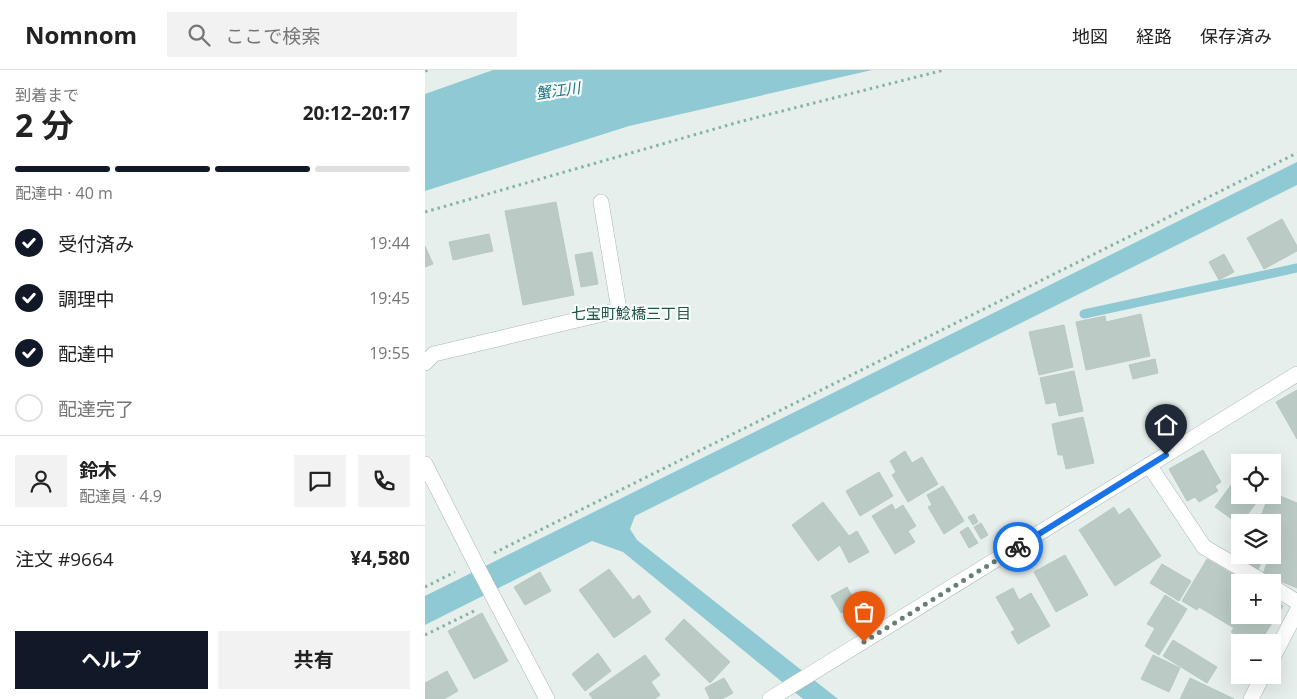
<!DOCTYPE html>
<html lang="ja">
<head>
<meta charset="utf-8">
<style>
	:root { --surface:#fff; --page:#f2f2f2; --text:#222; --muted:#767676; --line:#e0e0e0; --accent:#111827 }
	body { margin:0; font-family:"Open Sans","Noto Sans JP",sans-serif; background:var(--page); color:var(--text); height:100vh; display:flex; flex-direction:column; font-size:19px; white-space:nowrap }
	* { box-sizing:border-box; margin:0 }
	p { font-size:16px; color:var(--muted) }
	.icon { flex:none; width:28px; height:28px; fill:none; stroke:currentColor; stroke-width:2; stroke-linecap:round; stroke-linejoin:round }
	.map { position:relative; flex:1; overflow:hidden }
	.drawer { display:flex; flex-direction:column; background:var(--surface); width:425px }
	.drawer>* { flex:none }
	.buttons { position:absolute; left:806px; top:384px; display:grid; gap:10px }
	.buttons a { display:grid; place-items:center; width:50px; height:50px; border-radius:0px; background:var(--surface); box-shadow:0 5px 20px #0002; font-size:25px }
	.pin { position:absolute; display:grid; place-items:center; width:42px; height:42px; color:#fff; margin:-51px -21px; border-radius:50% 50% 50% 0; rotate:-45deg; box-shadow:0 0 5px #0007 }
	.pin .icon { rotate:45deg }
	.courier { position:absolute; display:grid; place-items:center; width:50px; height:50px; margin:-25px; border:4px solid #1a73e8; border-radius:50%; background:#fff; color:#222; box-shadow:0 1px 6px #0007 }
	.headline em { font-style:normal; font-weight:700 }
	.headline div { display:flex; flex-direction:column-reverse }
	.headline { display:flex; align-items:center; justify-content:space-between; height:85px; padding:0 15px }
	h1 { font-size:32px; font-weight:700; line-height:38px }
	.bar { display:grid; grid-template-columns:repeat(4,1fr); gap:8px 5px; align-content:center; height:60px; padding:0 15px }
	.bar i { height:6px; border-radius:4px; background:var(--line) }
	.bar .on { background:var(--accent) }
	.bar p { grid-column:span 4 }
	.line { display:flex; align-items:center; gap:12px; padding:0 15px; border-top:1px solid var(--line) }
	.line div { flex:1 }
	.round { display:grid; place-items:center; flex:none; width:52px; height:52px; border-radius:0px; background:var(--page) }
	ol { padding:0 15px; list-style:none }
	li { display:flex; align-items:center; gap:15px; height:55px }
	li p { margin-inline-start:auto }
	li .icon { padding:5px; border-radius:50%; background:var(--accent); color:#fff; stroke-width:4 }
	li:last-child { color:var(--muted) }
	li i { width:28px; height:28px; border:2px solid var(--line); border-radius:50% }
	.cta { display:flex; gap:10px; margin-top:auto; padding:10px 15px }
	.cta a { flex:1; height:58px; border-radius:0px; background:var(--accent); color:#fff; font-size:20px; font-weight:700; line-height:58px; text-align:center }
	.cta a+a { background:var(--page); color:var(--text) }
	header { display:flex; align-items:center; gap:30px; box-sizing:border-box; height:70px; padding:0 25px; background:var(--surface); border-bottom:1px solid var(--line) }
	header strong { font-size:24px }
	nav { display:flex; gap:28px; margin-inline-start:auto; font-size:18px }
	.search { width:350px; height:45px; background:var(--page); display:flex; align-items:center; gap:12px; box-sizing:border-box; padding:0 18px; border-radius:0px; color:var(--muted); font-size:19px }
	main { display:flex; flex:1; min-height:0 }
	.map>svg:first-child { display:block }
	.water { fill:#8ec9d4 }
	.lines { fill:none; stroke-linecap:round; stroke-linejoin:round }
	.stream { stroke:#8ec9d4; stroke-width:9 }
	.building { fill:#bbcac4; stroke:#b8c9c2 }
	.service-casing { stroke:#a8b8b2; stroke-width:16 }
	.minor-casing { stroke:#a8b8b2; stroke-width:16 }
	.path { stroke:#86b3a5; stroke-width:3; stroke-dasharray:2.5 4; stroke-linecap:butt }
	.service { stroke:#fff; stroke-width:15 }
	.minor { stroke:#fff; stroke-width:15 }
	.done { stroke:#687f78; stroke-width:5; stroke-dasharray:0 9 }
	.route { stroke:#1a73e8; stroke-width:6 }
	.labels { text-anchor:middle; stroke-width:4.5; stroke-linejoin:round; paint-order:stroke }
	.water-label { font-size:15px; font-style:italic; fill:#1c6f80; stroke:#f7fbf9 }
	.neighbourhood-label { font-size:15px; fill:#1f5548; stroke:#f7fbf9 }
</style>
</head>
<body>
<header>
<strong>Nomnom</strong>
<div class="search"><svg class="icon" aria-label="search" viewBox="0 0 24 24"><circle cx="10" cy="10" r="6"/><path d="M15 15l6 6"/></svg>ここで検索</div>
<nav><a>地図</a><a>経路</a><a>保存済み</a></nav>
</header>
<main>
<section class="drawer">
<div class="headline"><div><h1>2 分</h1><p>到着まで</p></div><em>20:12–20:17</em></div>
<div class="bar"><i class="on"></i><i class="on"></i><i class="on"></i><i></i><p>配達中 · 40 m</p></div>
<ol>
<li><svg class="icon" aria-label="check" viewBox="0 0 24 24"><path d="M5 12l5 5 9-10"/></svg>受付済み<p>19:44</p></li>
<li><svg class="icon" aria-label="check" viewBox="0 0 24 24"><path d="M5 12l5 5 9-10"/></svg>調理中<p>19:45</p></li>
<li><svg class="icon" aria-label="check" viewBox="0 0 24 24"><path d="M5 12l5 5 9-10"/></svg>配達中<p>19:55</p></li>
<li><i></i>配達完了</li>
</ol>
<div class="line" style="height:90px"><a class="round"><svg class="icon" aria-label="person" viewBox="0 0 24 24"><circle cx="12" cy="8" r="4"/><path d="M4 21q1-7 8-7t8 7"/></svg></a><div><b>鈴木</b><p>配達員 · 4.9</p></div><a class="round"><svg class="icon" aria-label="chat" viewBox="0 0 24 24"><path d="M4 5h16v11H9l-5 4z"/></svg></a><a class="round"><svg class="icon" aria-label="phone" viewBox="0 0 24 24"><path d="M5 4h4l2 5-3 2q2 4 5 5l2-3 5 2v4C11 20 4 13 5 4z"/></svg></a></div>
<div class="line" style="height:65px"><div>注文 #9664</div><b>¥4,580</b></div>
<div class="cta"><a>ヘルプ</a><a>共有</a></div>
</section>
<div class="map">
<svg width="872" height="629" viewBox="0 0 872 629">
	<rect width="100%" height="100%" fill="#e6efeb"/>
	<g class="water">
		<path d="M68,0H447L204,56L0,121V24Z"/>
		<path d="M872,92V115L210,446L205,459L212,470L413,629H378L198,482L167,471L0,555V526Z"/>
	</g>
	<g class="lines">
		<path class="stream" d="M659,244L872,198"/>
	</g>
	<g class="building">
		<path d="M131,132L149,225L98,235L80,141Z"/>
		<path d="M857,149L872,176V181L839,199L822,168Z"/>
		<path d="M64,164L68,181L28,190L24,172Z"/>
		<path d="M0,176L8,194L0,197Z"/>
		<path d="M167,182L173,214L156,217L150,185Z"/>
		<path d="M799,184L809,202L794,210L784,192Z"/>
		<path d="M716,244L725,286L661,300L651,252L680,246L681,252Z"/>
		<path d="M639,255L648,297L614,305L604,262Z"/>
		<path d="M730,289L733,303L708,309L704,295Z"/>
		<path d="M649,301L658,341L634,346L631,332L621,334L615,308Z"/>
		<path d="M872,320V369L851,332Z"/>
		<path d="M658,347L669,393L641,399L638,385H633L627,354Z"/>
		<path d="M778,380L796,412L790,416L793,421L774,432L770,427L762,431L744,399Z"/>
		<path d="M480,381L487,393L497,387L513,414L483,432L467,405L471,402L465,391Z"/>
		<path d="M454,402L468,426L435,446L421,421Z"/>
		<path d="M815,403V425H837L817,452H815V455L790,437Z"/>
		<path d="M518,416L539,451L519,464L503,437L507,435L502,425Z"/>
		<path d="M848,423L872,433V518L838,504L845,485H848V479L850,472L849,471L855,454L836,446L844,425H848Z"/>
		<path d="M398,432L424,466L432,461L444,482L424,493L415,475L393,491L367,455Z"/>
		<path d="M467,434L470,440L478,435L491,456L483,461L490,472L470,484L447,446Z"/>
		<path d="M689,437L694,445L704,438L736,486L690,516L654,460Z"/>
		<path d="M549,444L553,452L548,455L543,447Z"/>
		<path d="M556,453L563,465L556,469L549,457Z"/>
		<path d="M543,457L553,473L544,478L535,462Z"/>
		<path d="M640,485L663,525L631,542L609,502Z"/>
		<path d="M818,485H839L833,500L815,493Z"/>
		<path d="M782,489L821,512H815V545H848V529L858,536L835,572H823L806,562L809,558L774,537L772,540L757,531Z"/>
		<path d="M737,494L766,511L754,531L725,513Z"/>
		<path d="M184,499L208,530L214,525L226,542L189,568L154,520Z"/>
		<path d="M115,502L126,521L100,535L89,517Z"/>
		<path d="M422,517L432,535L416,543L406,526Z"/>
		<path d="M588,518L594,530L606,523L625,556L593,574L586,562L590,560L571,527Z"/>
		<path d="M740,525L762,539L734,585L720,576L730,558L722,554Z"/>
		<path d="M57,543L83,591L49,609L23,561Z"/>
		<path d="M259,549L305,592L285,613L240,569Z"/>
		<path d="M748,570L792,597L782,613L738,586Z"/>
		<path d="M173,583L186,601L160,621L147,604Z"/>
		<path d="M220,585L235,605L226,612L235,625L230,629H168L164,624Z"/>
		<path d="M728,585L755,598L744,622L716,609Z"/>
		<path d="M22,601L33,621L19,629H0V613Z"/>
		<path d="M299,608L308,623L297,629H285L280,618Z"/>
		<path d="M765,608L805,627L809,629H755Z"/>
	</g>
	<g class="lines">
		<g class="service-casing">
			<g id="service">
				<path d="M0,293L9,284L194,240L176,132"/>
				<path d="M0,394L53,498"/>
			</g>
		</g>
		<g class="minor-casing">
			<g id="minor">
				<path d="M724,395L779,477L839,512"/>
				<path d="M53,498L122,629"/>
				<path d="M848,517L872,532"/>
				<path d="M848,587L872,541"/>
				<path d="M345,629L872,304"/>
				<path d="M826,629L838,605"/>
			</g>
		</g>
		<g class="path">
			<path d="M0,1L3,0"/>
			<path d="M0,142L314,52L519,0"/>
			<path d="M69,483L872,83"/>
			<path d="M0,517L30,502"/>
			<path d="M0,565L51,540"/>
		</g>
		<use href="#service" class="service"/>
		<use href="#minor" class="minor"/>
	</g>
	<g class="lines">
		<path class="done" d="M439,572L593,477"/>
		<path class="route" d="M593,477L741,385"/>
	</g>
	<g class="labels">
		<g class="water-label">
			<text transform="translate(133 21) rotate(-8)" y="5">蟹江川</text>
		</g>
		<g class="neighbourhood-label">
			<text x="206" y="249">七宝町鯰橋三丁目</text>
		</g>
	</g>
</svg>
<div class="buttons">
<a><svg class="icon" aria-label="locate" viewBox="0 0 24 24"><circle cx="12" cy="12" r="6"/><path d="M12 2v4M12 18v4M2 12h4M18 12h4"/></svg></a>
<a><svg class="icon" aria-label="layers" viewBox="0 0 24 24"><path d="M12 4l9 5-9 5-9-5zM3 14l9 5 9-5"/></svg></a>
<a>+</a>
<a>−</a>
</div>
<div class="pin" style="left:439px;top:572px;background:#ea580c"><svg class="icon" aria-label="bag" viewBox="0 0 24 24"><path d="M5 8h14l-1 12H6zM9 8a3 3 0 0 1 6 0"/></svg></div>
<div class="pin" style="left:741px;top:385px;background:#1f2937"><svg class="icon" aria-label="home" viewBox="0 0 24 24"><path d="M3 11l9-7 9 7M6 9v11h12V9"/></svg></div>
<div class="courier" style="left:593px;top:477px"><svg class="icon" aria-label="bike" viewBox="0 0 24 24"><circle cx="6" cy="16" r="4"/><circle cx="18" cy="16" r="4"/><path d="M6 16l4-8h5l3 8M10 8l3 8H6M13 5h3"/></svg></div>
</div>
</main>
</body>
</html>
